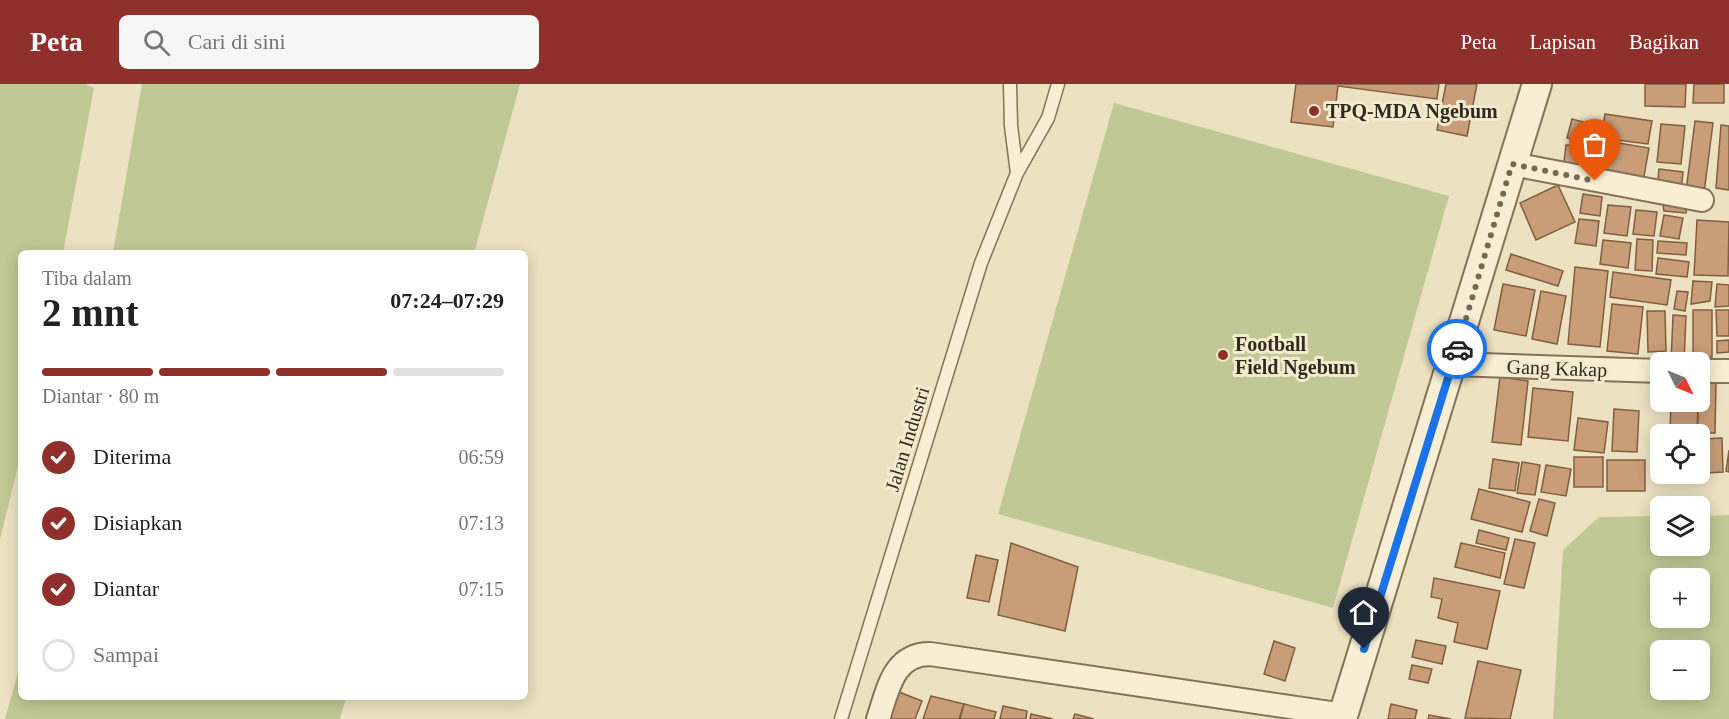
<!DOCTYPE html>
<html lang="id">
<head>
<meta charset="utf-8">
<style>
	:root { --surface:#fff; --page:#f6f6f6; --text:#222; --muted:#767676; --line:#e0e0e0; --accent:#90302c }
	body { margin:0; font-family:"Times New Roman",serif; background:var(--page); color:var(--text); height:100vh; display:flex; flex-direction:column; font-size:22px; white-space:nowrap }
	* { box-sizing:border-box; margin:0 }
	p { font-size:20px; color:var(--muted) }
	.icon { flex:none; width:33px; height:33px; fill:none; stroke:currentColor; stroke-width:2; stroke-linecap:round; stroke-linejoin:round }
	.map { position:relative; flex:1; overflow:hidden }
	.sheet { position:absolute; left:18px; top:166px; width:510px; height:450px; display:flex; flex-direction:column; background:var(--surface); border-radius:9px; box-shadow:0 3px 15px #0003 }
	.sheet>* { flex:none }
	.needle { width:39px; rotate:133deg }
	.tools { position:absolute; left:1650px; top:268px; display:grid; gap:12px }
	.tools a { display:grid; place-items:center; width:60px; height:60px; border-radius:9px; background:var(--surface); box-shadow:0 3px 15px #0003; font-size:30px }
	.pin { position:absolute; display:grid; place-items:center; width:51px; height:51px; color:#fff; margin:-62px -26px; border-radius:50% 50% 50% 0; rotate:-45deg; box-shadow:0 0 6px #0007 }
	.pin .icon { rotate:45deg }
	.courier { position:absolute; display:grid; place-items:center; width:60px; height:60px; margin:-30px; border:4px solid #1a73e8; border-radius:50%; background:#fff; color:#222; box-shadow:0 2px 8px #0007 }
	.head em { font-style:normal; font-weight:700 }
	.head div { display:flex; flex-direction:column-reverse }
	.head { display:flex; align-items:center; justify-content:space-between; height:102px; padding:0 24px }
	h1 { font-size:39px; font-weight:700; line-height:45px }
	.bar { display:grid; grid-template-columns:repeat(4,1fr); gap:9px 6px; align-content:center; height:72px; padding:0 24px }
	.bar i { height:8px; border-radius:4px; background:var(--line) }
	.bar .on { background:var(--accent) }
	.bar p { grid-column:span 4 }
	ol { padding:0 24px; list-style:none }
	li { display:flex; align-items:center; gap:18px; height:66px }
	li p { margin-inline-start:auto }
	li .icon { padding:6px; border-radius:50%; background:var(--accent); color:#fff; stroke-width:4 }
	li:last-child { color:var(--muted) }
	li i { width:33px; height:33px; border:3px solid var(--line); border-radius:50% }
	header { display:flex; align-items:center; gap:36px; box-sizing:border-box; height:84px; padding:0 30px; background:var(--accent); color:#fff }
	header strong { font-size:28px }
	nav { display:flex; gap:33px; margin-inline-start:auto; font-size:21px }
	.search { width:420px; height:54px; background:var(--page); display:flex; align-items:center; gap:15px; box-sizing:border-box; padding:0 21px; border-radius:9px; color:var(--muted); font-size:22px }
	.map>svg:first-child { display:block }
	.green { fill:#c0c995; fill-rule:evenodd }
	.building { fill:#c89d78; stroke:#825e40; stroke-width:1.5 }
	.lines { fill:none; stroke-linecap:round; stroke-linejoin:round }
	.service-casing { stroke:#847259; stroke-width:15 }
	.minor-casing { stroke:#847259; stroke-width:26 }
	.tertiary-casing { stroke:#847259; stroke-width:32 }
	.service { stroke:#f7eed3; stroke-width:12 }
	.minor { stroke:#f7eed3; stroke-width:22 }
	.tertiary { stroke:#f7eed3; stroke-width:28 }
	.done { stroke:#746956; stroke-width:6; stroke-dasharray:0 10.8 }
	.route { stroke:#1a73e8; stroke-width:8 }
	.poi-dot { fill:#90302c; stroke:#f3ebd0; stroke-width:2 }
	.labels { text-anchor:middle; stroke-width:6; stroke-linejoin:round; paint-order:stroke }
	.poi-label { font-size:20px; font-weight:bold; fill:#34291d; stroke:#f3ebd0; text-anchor:start }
	.street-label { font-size:20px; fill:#34291d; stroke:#f3ebd0 }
</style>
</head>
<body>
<header>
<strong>Peta</strong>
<div class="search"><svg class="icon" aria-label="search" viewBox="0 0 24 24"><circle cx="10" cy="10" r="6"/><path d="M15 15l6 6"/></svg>Cari di sini</div>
<nav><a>Peta</a><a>Lapisan</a><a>Bagikan</a></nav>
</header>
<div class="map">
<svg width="1729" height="635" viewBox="0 0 1729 635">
	<rect width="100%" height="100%" fill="#ece1c1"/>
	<g class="green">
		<path d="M0,0H85L94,4L63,169L21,170V370L0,455Z"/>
		<path d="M142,0H520L474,169H113Z"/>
		<path d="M1114,19L1449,112L1333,524L998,430Z"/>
		<path d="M1729,431V635H1553L1563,466L1599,433L1660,432V462H1700V432ZM1660,495H1700V534H1660ZM1660,567H1700V606H1660Z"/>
		<path d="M21,578V614H346L340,635H5Z"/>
	</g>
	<g class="building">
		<path d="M1296,0H1439L1437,15L1338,2L1333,43L1291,38Z"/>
		<path d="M1446,0H1477L1467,52L1437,46Z"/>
		<path d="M1645,0H1686L1685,23L1645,22Z"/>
		<path d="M1694,0H1724V19H1693Z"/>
		<path d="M1605,30L1652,37L1648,60L1601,54Z"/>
		<path d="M1572,35L1587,39L1582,58L1567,54Z"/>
		<path d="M1695,37L1713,39L1704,109L1686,107Z"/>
		<path d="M1661,40L1685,42L1681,80L1657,78Z"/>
		<path d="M1721,41L1729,42V106L1716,104Z"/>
		<path d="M1601,56L1649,64L1643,98L1595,91Z"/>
		<path d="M1566,61L1588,63L1586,88L1563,86Z"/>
		<path d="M1659,85L1683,88L1681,107L1657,104Z"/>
		<path d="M1558,101L1575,138L1536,156L1520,119Z"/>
		<path d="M1583,110L1602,113L1600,132L1580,129Z"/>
		<path d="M1662,116L1687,120L1686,129L1664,127Z"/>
		<path d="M1608,121L1631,123L1627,152L1604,149Z"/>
		<path d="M1636,126L1657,128L1654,152L1633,150Z"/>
		<path d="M1664,131L1683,134L1679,155L1660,152Z"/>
		<path d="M1579,135L1599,137L1596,162L1575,159Z"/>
		<path d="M1697,136L1729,138L1728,192L1694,191Z"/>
		<path d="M1637,155L1653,156L1652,187L1635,186Z"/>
		<path d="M1603,156L1631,159L1628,184L1600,180Z"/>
		<path d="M1658,157L1687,159L1686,171L1657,169Z"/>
		<path d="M1511,170L1563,187L1558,202L1506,186Z"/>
		<path d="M1658,174L1689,178L1687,193L1656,190Z"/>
		<path d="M1575,183L1608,187L1600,263L1568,260Z"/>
		<path d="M1613,188L1671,196L1667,221L1610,213Z"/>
		<path d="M1693,197L1712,198L1710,217L1691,220Z"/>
		<path d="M1503,200L1535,206L1526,252L1494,246Z"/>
		<path d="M1717,200L1729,201V222L1715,223Z"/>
		<path d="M1541,207L1566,212L1557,260L1532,255Z"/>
		<path d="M1677,207L1688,208L1685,227L1674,225Z"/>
		<path d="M1612,220L1643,223L1638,270L1607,267Z"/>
		<path d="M1693,226H1712V273L1693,274Z"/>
		<path d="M1716,226H1729V252H1717Z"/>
		<path d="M1647,227H1665L1666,267L1648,268Z"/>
		<path d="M1673,231L1686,232L1684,279H1671Z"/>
		<path d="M1729,256V268L1717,269V257Z"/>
		<path d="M1500,293L1528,297L1521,361L1492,358Z"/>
		<path d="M1700,298H1716L1715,349H1697Z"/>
		<path d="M1533,304L1573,308L1568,357L1528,353Z"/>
		<path d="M1671,318H1698L1697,349L1670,348Z"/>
		<path d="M1614,325L1639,327L1637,368L1612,367Z"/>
		<path d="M1578,334L1608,338L1604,369L1574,366Z"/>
		<path d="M1722,354L1723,388L1705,389L1703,355Z"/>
		<path d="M1655,365H1660V390L1699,391L1656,393Z"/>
		<path d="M1729,366V388L1726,387Z"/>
		<rect x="1574" y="373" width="29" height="30"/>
		<path d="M1493,375L1519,379L1515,407L1489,404Z"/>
		<rect x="1607" y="376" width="38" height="31"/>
		<path d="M1522,378L1540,381L1535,411L1517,409Z"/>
		<path d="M1546,381L1571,385L1566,412L1541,408Z"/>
		<path d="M1479,405L1530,418L1522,448L1471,435Z"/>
		<path d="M1539,415L1555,419L1547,452L1530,447Z"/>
		<path d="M1479,446L1509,454L1506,466L1476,459Z"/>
		<path d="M1515,455L1535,459L1524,504L1504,500Z"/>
		<path d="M1011,459L1078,483L1065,547L998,531Z"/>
		<path d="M1461,459L1505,469L1500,494L1455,483Z"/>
		<path d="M976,471L998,476L989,518L967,514Z"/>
		<path d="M1434,494L1500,507L1487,565L1454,558L1458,539L1438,534L1442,515L1431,513Z"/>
		<path d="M1416,556L1446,562L1442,580L1412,573Z"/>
		<path d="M1274,557L1295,564L1285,597L1264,590Z"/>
		<path d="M1478,577L1521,586L1510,635L1465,634Z"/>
		<path d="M1412,581L1432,585L1428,599L1409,595Z"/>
		<path d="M899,608L922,617L915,635H888Z"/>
		<path d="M931,612L964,620L959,635H923Z"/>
		<path d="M964,620L996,628L994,635H960Z"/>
		<path d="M1391,620L1417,626L1415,635H1388Z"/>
		<path d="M1003,622L1027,627L1026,635H1000Z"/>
		<path d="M1031,630L1053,635H1030Z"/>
		<path d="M1075,630L1094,635H1073Z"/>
		<path d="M1429,631L1451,635H1428Z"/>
	</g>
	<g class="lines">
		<g class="service-casing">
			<g id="service">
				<path d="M1010,0L1011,42L1017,89"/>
				<path d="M841,635L981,179L1017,89L1048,34L1058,0"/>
			</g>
		</g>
		<g class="minor-casing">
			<g id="minor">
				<path d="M1512,80L1702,116"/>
				<path d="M1453,280L1660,287"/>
				<path d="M1700,287H1729"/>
				<path d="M878,635C888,606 893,570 930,570L1344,631"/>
			</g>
		</g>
		<g class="tertiary-casing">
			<path id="tertiary" d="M1342,635L1537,0"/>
		</g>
		<use href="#service" class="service"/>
		<use href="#minor" class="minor"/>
		<use href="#tertiary" class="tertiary"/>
	</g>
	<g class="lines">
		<path class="done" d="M1457,265L1512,80L1595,97"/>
		<path class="route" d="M1364,565L1457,265"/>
	</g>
	<g class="poi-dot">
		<circle cx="1314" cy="27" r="6"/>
		<circle cx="1223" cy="271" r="6"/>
	</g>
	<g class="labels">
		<g class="poi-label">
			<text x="1326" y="34">TPQ-MDA Ngebum</text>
			<text x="1235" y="267">Football<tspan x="1235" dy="23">Field Ngebum</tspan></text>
		</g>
		<g class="street-label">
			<text transform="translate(1557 284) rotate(2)" y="7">Gang Kakap</text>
			<text transform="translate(907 355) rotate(-73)" y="7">Jalan Industri</text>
		</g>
	</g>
</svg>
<div class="tools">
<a><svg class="needle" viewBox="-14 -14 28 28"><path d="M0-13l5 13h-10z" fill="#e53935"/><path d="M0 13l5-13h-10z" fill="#767676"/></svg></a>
<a><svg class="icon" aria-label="locate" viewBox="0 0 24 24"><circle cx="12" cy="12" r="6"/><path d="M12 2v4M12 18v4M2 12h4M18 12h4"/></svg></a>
<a><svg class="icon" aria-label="layers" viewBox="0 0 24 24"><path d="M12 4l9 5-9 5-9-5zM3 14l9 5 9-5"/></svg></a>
<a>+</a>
<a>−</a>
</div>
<div class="pin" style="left:1595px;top:97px;background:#ea580c"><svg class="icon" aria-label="bag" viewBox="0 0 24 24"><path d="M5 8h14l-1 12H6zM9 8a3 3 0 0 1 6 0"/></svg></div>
<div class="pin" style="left:1364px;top:565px;background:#1f2937"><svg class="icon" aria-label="home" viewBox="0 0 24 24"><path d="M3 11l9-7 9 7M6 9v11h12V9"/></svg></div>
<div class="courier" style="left:1457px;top:265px"><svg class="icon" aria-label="car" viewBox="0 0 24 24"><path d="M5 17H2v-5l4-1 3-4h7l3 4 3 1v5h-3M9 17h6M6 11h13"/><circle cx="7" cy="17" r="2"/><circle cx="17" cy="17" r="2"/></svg></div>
<section class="sheet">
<div class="head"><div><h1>2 mnt</h1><p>Tiba dalam</p></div><em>07:24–07:29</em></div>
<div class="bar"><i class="on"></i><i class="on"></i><i class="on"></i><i></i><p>Diantar · 80 m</p></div>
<ol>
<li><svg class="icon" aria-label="check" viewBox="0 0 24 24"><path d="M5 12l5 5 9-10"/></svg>Diterima<p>06:59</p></li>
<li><svg class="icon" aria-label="check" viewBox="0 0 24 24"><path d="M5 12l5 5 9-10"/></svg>Disiapkan<p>07:13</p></li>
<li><svg class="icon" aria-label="check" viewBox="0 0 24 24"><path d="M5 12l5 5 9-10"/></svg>Diantar<p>07:15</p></li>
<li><i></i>Sampai</li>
</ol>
</section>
</div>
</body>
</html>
